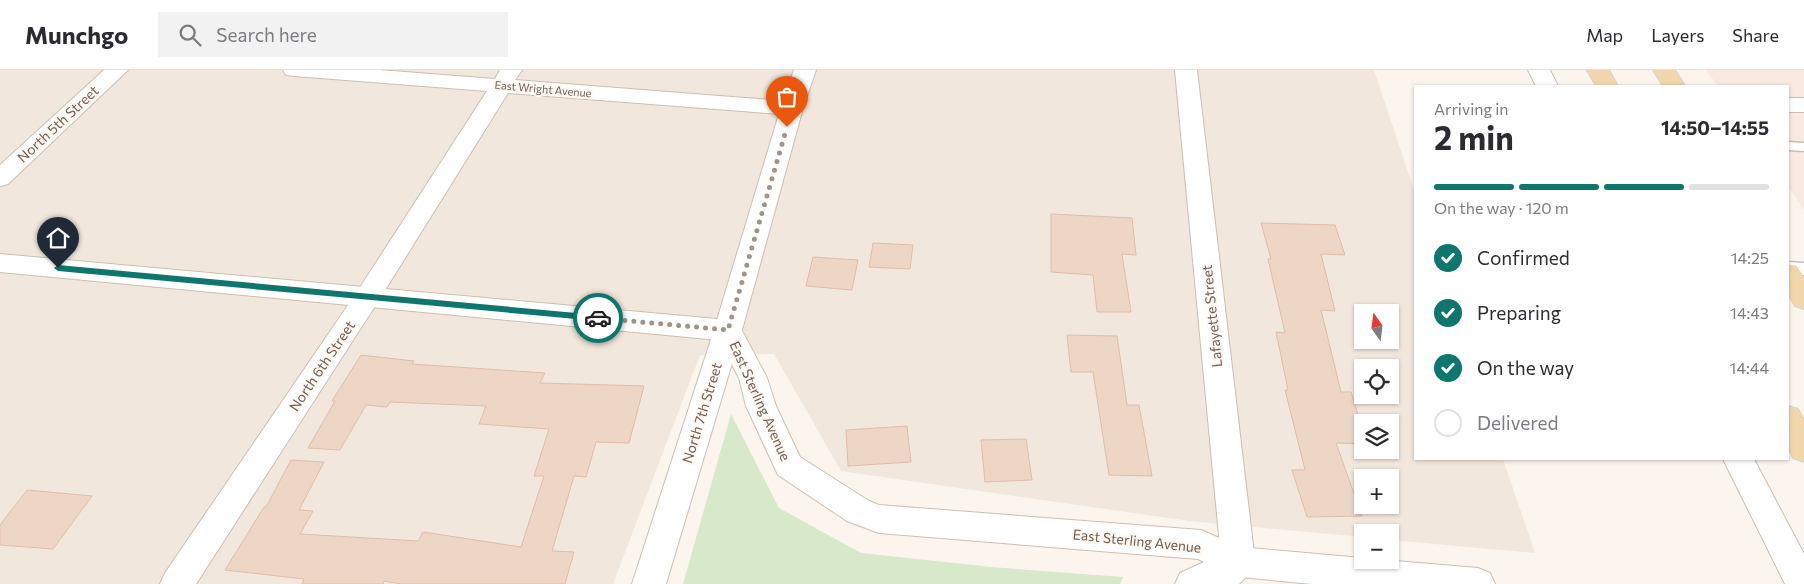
<!DOCTYPE html>
<html lang="en">
<head>
<meta charset="utf-8">
<style>
	:root { --surface:#fff; --page:#f2f2f3; --text:#2b2b33; --muted:#7c7c81; --line:#e1e1e2; --accent:#0f766e }
	body { margin:0; font-family:Commissioner,sans-serif; background:var(--page); color:var(--text); height:100vh; display:flex; flex-direction:column; font-size:19px; white-space:nowrap }
	* { box-sizing:border-box; margin:0 }
	p { font-size:16px; color:var(--muted) }
	.icon { flex:none; width:28px; height:28px; fill:none; stroke:currentColor; stroke-width:2; stroke-linecap:round; stroke-linejoin:round }
	.map { position:relative; flex:1; overflow:hidden }
	.details { position:absolute; left:1414px; top:15px; width:375px; height:375px; display:flex; flex-direction:column; background:var(--surface); border-radius:0px; box-shadow:0 1px 4px #0004 }
	.details>* { flex:none }
	.needle { width:32px; rotate:346deg }
	.controls { position:absolute; left:1354px; top:234px; display:grid; gap:10px }
	.controls a { display:grid; place-items:center; width:45px; height:45px; border-radius:0px; background:var(--surface); box-shadow:0 1px 4px #0004; font-size:25px }
	.pin { position:absolute; display:grid; place-items:center; width:42px; height:42px; color:#fff; margin:-51px -21px; border-radius:50% 50% 50% 0; rotate:-45deg; box-shadow:0 0 5px #0007 }
	.pin .icon { rotate:45deg }
	.courier { position:absolute; display:grid; place-items:center; width:50px; height:50px; margin:-25px; border:4px solid #0f766e; border-radius:50%; background:#fff; color:#222; box-shadow:0 1px 6px #0007 }
	.summary em { font-style:normal; font-weight:700 }
	.summary div { display:flex; flex-direction:column-reverse }
	.summary { display:flex; align-items:center; justify-content:space-between; height:85px; padding:0 20px }
	h1 { font-size:32px; font-weight:700; line-height:38px }
	.bar { display:grid; grid-template-columns:repeat(4,1fr); gap:8px 5px; align-content:center; height:60px; padding:0 20px }
	.bar i { height:6px; border-radius:4px; background:var(--line) }
	.bar .selected { background:var(--accent) }
	.bar p { grid-column:span 4 }
	ol { padding:0 20px; list-style:none }
	li { display:flex; align-items:center; gap:15px; height:55px }
	li p { margin-inline-start:auto }
	li .icon { padding:5px; border-radius:50%; background:var(--accent); color:#fff; stroke-width:4 }
	li:last-child { color:var(--muted) }
	li i { width:28px; height:28px; border:2px solid var(--line); border-radius:50% }
	header { display:flex; align-items:center; gap:30px; box-sizing:border-box; height:70px; padding:0 25px; background:var(--surface); border-bottom:1px solid var(--line) }
	header strong { font-size:24px }
	nav { display:flex; gap:28px; margin-inline-start:auto; font-size:18px }
	.search { width:350px; height:45px; background:var(--page); display:flex; align-items:center; gap:12px; box-sizing:border-box; padding:0 18px; border-radius:0px; color:var(--muted); font-size:19px }
	.map>svg:first-child { display:block }
	.residential { fill:#f2e7dc; fill-rule:evenodd }
	.commercial { fill:#fae9e2 }
	.green { fill:#d8e8cb }
	.building { fill:#eed6c7; stroke:#dfbda8 }
	.lines { fill:none; stroke-linecap:round; stroke-linejoin:round }
	.service-casing { stroke:#cdbeb3; stroke-width:3 }
	.minor-casing { stroke:#cdbeb3; stroke-width:2 }
	.secondary-casing { stroke:#cfbeb1; stroke-width:2 }
	.primary-casing { stroke:#d8d2ce; stroke-width:2 }
	.service { fill:#fff; fill-rule:evenodd }
	.minor { fill:#fff; fill-rule:evenodd }
	.secondary { fill:#fff; fill-rule:evenodd }
	.primary { fill:#f3d7ac; fill-rule:evenodd }
	.route { fill:#0f766e }
	.done { stroke:#a49288; stroke-width:5; stroke-dasharray:0 9 }
	.labels { text-anchor:middle; stroke-width:4.5; stroke-linejoin:round; paint-order:stroke }
	.far-street-label { font-size:11px; fill:#755d51; stroke:#fef9f3 }
	.street-label { font-size:14px; fill:#755d51; stroke:#fef9f3 }
</style>
</head>
<body>
<header>
<strong>Munchgo</strong>
<div class="search"><svg class="icon" aria-label="search" viewBox="0 0 24 24"><circle cx="10" cy="10" r="6"/><path d="M15 15l6 6"/></svg>Search here</div>
<nav><a>Map</a><a>Layers</a><a>Share</a></nav>
</header>
<div class="map">
<svg width="1804" height="514" viewBox="0 0 1804 514">
	<rect width="100%" height="100%" fill="#fbf5ed"/>
	<path class="residential" d="M0,0H1374L1415,123V389H1503L1535,483L1390,470V462H1362V467L1189,451L841,401L774,284L700,285L613,514H0ZM1362,242H1390V270H1362ZM1362,298H1390V325H1362ZM1362,352H1390V380H1362ZM1362,408H1390V435H1362Z"/>
	<path class="commercial" d="M1706,0H1804V140L1788,117V16H1718Z"/>
	<path class="green" d="M731,344L779,438L861,483L991,497L1123,507L1120,514H683Z"/>
	<g class="building">
		<path d="M1051,144L1132,148L1136,185L1122,184L1131,242H1097L1093,205L1051,202Z"/>
		<path d="M1261,153L1335,155L1345,185L1321,184L1335,241L1321,240L1341,322H1351L1362,359V374L1336,373L1362,446L1307,447L1292,400H1305L1285,320H1288L1276,262L1285,263L1268,189H1271Z"/>
		<path d="M873,173L913,175L910,199L869,197Z"/>
		<path d="M813,187L858,190L852,220L806,216Z"/>
		<path d="M1067,265L1117,266L1127,335H1139L1152,406L1109,405L1093,302H1071Z"/>
		<path d="M361,285L414,291L412,294L545,303L540,313L644,316L629,373L596,372L586,407L574,406L552,481L574,482L565,514H401L384,511L383,514H302L304,509L225,500L264,437H266L291,390L324,392L299,440L313,441L300,464L418,471L423,462L521,477L544,406H534L549,359L479,354L486,336L390,332L387,337L366,335L340,380L308,378L335,331H332Z"/>
		<path d="M907,356L911,392L848,396L846,360Z"/>
		<path d="M1026,369L1032,410L985,412L981,370Z"/>
		<path d="M27,420L92,426L53,479L0,475V455Z"/>
	</g>
	<g class="lines">
		<g class="service-casing">
			<g id="service">
				<path d="M1788,72L1804,73V81L1788,80Z"/>
				<path d="M1788,192L1804,193V205L1788,203Z"/>
			</g>
		</g>
		<g class="minor-casing">
			<g id="minor">
				<path d="M104,0H128L8,114L0,116V95Z"/>
				<path d="M283,0H379L495,9L500,0H522L515,10L783,31L794,0H816L803,38L742,260L666,514H632L714,260L779,44L508,23L377,233L196,514H160L165,503L359,219L487,21L294,6L286,5Z"/>
				<path d="M1175,0H1197L1255,492L1250,503L1239,514H1199L1204,503L1221,487Z"/>
				<path d="M1528,0H1550L1558,16H1536Z"/>
				<rect x="1788" y="28" width="16" height="14"/>
				<path d="M1723,389H1754L1804,484V514H1785Z"/>
			</g>
		</g>
		<g class="secondary-casing">
			<path id="secondary" d="M0,184L728,250L738,253L767,308L776,336L800,387L869,431L879,435L1201,460L1240,477L1362,488V490H1383L1478,498L1490,503L1495,514H1312L1240,507L1226,514H1175L1180,503L1204,492L1198,489L879,463L847,451L778,405L746,336L739,308L719,270L0,202Z"/>
		</g>
		<g class="primary-casing">
			<g id="primary">
				<path d="M1587,0H1609L1618,16H1596Z"/>
				<path d="M1653,0H1675L1685,16H1663Z"/>
				<path d="M1788,194L1797,196L1804,207V239L1795,236L1788,224Z"/>
				<path d="M1788,336L1798,339L1804,350V392L1793,388L1788,377Z"/>
			</g>
		</g>
		<use href="#service" class="service"/>
		<use href="#minor" class="minor"/>
		<use href="#secondary" class="secondary"/>
		<use href="#primary" class="primary"/>
	</g>
	<path class="route" d="M58,195L598,245L602,248L598,251L58,201L54,198Z"/>
	<g class="lines">
		<path class="done" d="M598,248L728,260L787,57"/>
	</g>
	<g class="labels">
		<g class="far-street-label">
			<text transform="translate(543 19) rotate(5)" y="4">East Wright Avenue</text>
		</g>
		<g class="street-label">
			<text transform="translate(58 54) rotate(-43)" y="5">North 5th Street</text>
			<text transform="translate(1212 246) rotate(-96)" y="5">Lafayette Street</text>
			<text transform="translate(322 296) rotate(-56)" y="5">North 6th Street</text>
			<text transform="translate(760 331) rotate(66)" y="5">East Sterling Avenue</text>
			<text transform="translate(702 343) rotate(-73)" y="5">North 7th Street</text>
			<text transform="translate(1137 471) rotate(6)" y="5">East Sterling Avenue</text>
		</g>
	</g>
</svg>
<div class="controls">
<a><svg class="needle" viewBox="-14 -14 28 28"><path d="M0-13l5 13h-10z" fill="#e53935"/><path d="M0 13l5-13h-10z" fill="#7c7c81"/></svg></a>
<a><svg class="icon" aria-label="locate" viewBox="0 0 24 24"><circle cx="12" cy="12" r="6"/><path d="M12 2v4M12 18v4M2 12h4M18 12h4"/></svg></a>
<a><svg class="icon" aria-label="layers" viewBox="0 0 24 24"><path d="M12 4l9 5-9 5-9-5zM3 14l9 5 9-5"/></svg></a>
<a>+</a>
<a>−</a>
</div>
<div class="pin" style="left:787px;top:57px;background:#ea580c"><svg class="icon" aria-label="bag" viewBox="0 0 24 24"><path d="M5 8h14l-1 12H6zM9 8a3 3 0 0 1 6 0"/></svg></div>
<div class="pin" style="left:58px;top:198px;background:#1f2937"><svg class="icon" aria-label="home" viewBox="0 0 24 24"><path d="M3 11l9-7 9 7M6 9v11h12V9"/></svg></div>
<div class="courier" style="left:598px;top:248px"><svg class="icon" aria-label="car" viewBox="0 0 24 24"><path d="M5 17H2v-5l4-1 3-4h7l3 4 3 1v5h-3M9 17h6M6 11h13"/><circle cx="7" cy="17" r="2"/><circle cx="17" cy="17" r="2"/></svg></div>
<section class="details">
<div class="summary"><div><h1>2 min</h1><p>Arriving in</p></div><em>14:50–14:55</em></div>
<div class="bar"><i class="selected"></i><i class="selected"></i><i class="selected"></i><i></i><p>On the way · 120 m</p></div>
<ol>
<li><svg class="icon" aria-label="check" viewBox="0 0 24 24"><path d="M5 12l5 5 9-10"/></svg>Confirmed<p>14:25</p></li>
<li><svg class="icon" aria-label="check" viewBox="0 0 24 24"><path d="M5 12l5 5 9-10"/></svg>Preparing<p>14:43</p></li>
<li><svg class="icon" aria-label="check" viewBox="0 0 24 24"><path d="M5 12l5 5 9-10"/></svg>On the way<p>14:44</p></li>
<li><i></i>Delivered</li>
</ol>
</section>
</div>
</body>
</html>
